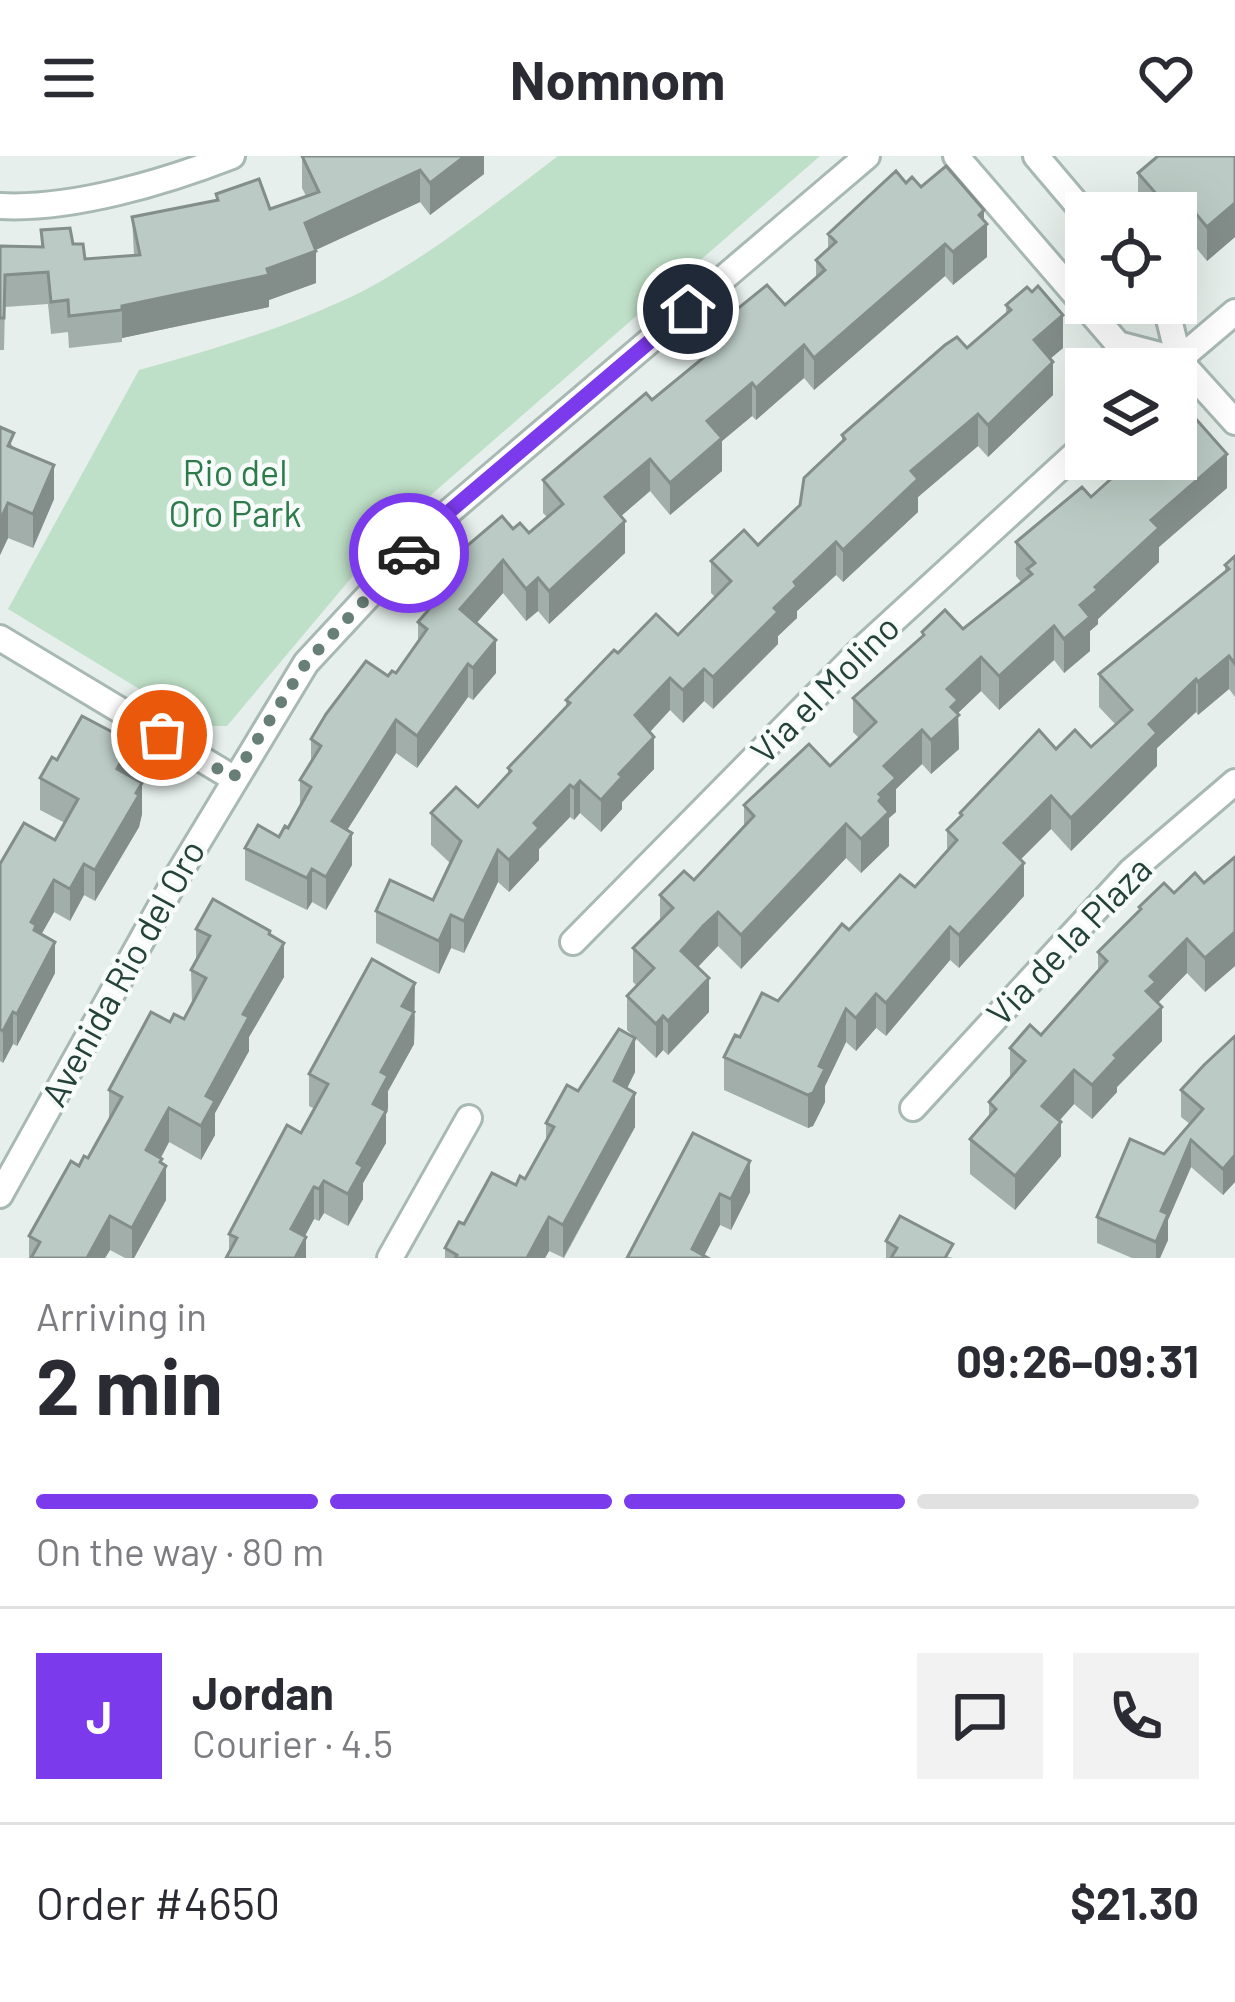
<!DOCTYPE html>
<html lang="en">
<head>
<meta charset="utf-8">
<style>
	:root { --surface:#fff; --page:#f2f2f3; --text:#2b2b33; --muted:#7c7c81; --line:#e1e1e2; --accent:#7c3aed }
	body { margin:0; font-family:Barlow,sans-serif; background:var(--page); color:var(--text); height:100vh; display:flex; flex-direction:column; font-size:45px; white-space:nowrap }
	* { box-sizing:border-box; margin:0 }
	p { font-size:39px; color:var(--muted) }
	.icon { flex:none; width:66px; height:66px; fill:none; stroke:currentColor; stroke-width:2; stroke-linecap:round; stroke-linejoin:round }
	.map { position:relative; height:1102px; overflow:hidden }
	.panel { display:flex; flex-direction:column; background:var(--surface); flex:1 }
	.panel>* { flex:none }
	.buttons { position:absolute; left:1065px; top:36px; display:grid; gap:24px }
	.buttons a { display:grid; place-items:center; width:132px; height:132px; border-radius:0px; background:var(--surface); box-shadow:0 12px 48px #0002; font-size:60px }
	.pin { position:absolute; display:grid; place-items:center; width:102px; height:102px; color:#fff; margin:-51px; border:6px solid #fff; border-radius:50%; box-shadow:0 3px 12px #0007 }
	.courier { position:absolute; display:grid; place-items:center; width:120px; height:120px; margin:-60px; border:9px solid #7c3aed; border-radius:50%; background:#fff; color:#222; box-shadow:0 3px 15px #0007 }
	.summary em { font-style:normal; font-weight:700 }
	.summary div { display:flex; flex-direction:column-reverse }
	.summary { display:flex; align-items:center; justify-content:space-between; height:204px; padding:0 36px }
	h1 { font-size:78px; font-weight:700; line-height:90px }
	.bar { display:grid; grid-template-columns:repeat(4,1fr); gap:18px 12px; align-content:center; height:144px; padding:0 36px }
	.bar i { height:15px; border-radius:9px; background:var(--line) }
	.bar .on { background:var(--accent) }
	.bar p { grid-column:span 4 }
	.line { display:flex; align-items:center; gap:30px; padding:0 36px; border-top:3px solid var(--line) }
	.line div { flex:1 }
	.round { display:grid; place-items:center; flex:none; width:126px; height:126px; border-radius:0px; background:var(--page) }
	header { display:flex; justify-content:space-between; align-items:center; height:156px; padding:0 36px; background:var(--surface); font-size:54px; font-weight:700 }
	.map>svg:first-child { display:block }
	.green { fill:#bfe0c8 }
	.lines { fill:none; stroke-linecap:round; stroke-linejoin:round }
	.minor-casing { stroke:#a8b8b2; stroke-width:30 }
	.minor { stroke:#fff; stroke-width:24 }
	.wall { fill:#a1aea9 }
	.shaded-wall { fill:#838d89 }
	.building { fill:#bbcac4; stroke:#838d89; stroke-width:3 }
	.done { stroke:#687f78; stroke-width:12; stroke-dasharray:0 21.6 }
	.route { stroke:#7c3aed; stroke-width:15 }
	.labels { text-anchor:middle; stroke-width:9; stroke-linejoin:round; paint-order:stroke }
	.park-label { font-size:36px; fill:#2d7a4b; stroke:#f7fbf9 }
	.street-label { font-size:36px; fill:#24423a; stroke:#f7fbf9 }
</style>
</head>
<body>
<header><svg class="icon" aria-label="menu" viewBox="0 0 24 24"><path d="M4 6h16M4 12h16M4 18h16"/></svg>Nomnom<svg class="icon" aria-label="heart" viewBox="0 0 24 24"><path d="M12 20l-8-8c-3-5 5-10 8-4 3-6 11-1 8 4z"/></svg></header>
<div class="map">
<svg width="1235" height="1102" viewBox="0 0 1235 1102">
	<rect width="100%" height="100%" fill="#e6efeb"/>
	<path class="green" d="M558,0H820L393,372L227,570H200L8,453L139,214C208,195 276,175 342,145C412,114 496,47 558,0Z"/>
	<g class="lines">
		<g class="minor-casing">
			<g id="minor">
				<path d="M956,0L1118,188L1179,204"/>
				<path d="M1036,0L1086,59"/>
				<path d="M0,50C72,54 165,26 232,0"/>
				<path d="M1160,147L1167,155L1179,204L1235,266"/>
				<path d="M1170,211L1235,156"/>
				<path d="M0,482L233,622"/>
				<path d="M573,786L861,494L1086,288"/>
				<path d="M913,952L1131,715L1235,626"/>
				<path d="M0,1039L178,719L306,507L437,366L867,0"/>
				<path d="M390,1102L469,962"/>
			</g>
		</g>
		<use href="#minor" class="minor"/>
	</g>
	<g class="wall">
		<path d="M302,0H484V18L430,59L420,46L315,94L316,127L269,144V151L122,182V186L69,192L68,176L51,178L48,148L5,151L4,194H0V90L41,91V74L73,88L85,103L134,99L132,61L216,44V38L270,53L306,40L302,32Z"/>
		<path d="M1235,0V81L1207,105L1188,82L1176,92V57H1143L1138,51V17Z"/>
		<path d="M906,27L921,31L984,66L987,101L953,129L945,120L814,234L804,222L756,264L752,260L722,285V315L670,359L650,335L621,360L625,397L549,468L538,455L526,465L503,437L476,467L496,517L473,544L468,541L417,612L396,597L347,674L352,709L326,754L312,746L307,754L245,724V692L279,681L288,672L300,652V624L311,606V583L388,520L396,517L418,485V466L428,456V434L513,373L529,377L547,361L543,357V324L652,244L704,202V180L785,149L816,121V104L828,93V78Z"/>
		<path d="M1006,149L1063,192L1050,203L1053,239L988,301L978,290L918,341V356L843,426L836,419L797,455V462L778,480V488L713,553L704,545L683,567L670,554L650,576L654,613L622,646V653L601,676L580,657L574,664L570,661L539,693V704L509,736L498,726L464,797L451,792L439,818L376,787V755L433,744L450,707L431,689V657L478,651L508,619V612L566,551V544L618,497L678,479L715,441L711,437V405L758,389L800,349L842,286V279L967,192L1006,158Z"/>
		<path d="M0,271L14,292L54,343L33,392L8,382L0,399Z"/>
		<path d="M1126,303H1176L1227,332L1159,391V406L1098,463V468L1090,475V495L1064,517L1054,504L999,554L981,535L958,557L959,593L931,618L922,608L896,633V656L889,662V690L861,717L846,702L741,813L718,790L703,804L697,811L709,856L668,899L663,894L656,902L627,874V840L637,830L633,826V792L660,765V739L694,724L744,671V649L830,610L859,582L853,576V542L922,481V476L963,473L1021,426L1016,420V386L1091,341L1126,309Z"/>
		<path d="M1235,400V541L1229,533L1198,559L1196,556L1157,592V610L1071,695L1051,673L1021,703L1024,740L959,812L950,804L886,880L876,872L856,895L846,886L825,930V946L813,970L808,972L724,934V901L740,881L849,774L915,731L947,695V674L960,662V657L1056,593L1091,591L1116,569L1099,551V518L1225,416V409Z"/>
		<path d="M57,604L131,618L130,620L142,658L139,671L95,745L84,739L70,765L54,756L41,778L55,817L17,890L13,888L3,907L0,905V708L55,684L65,667L40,654V622Z"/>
		<path d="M1235,701V810L1205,836L1187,817L1157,847L1162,885L1117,931V936L1092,963L1074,948L1059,965L1061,1000L1015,1054L970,1018V983L989,961V946L1010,922V892L1041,879L1098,816V796L1139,755V751L1204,727Z"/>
		<path d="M196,773L270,779L284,821L249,881V895L215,957V979L201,1004L169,986L161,1002L166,1044L134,1102H125L110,1094L105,1102H29V1080L79,1010L88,1002L109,963V934L170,866L184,863L192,848L191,814L196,804Z"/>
		<path d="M415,859L414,888L388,935V952L386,958V987L363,1027V1043L348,1070L324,1057L319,1065L314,1063L305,1080L306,1102L229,1097V1078L301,977L315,953L309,950V918Z"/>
		<path d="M1235,880V1026L1223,1039L1191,1011L1168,1064V1084L1160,1102H1132L1097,1087V1061L1164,998L1190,968L1181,961V934Z"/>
		<path d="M635,916L627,932L635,971L564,1102L549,1095L545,1102H445V1092L464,1068L525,1023L546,986V967L578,935Z"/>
		<path d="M693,977L750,1036L731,1074L720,1069L704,1100L627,1102Z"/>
		<path d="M886,1085L953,1102H886Z"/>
	</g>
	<g class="shaded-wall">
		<path d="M465,0H484V18L430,59V27Z"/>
		<path d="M420,14V46L305,99V67Z"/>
		<path d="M1235,47V81L1207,105V71Z"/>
		<path d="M1188,48V82L1176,92V58Z"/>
		<path d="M984,54V70L987,68V101L953,129V96L979,59Z"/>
		<path d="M945,88V120L814,234V202Z"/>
		<path d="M316,95V127L269,144V151L122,182V150L267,113Z"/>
		<path d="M1063,159V192L1034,216V184Z"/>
		<path d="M804,189V222L756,264V232Z"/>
		<path d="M1053,206V239L988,301V269Z"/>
		<path d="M752,227V260L722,285V315L670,359V327L707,265Z"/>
		<path d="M978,258V290L918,341V356L843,426V394L911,315Z"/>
		<path d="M1227,298V332L1159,391V406L1098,463V468L1090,475V495L1064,517V483L1080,449L1151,364Z"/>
		<path d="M650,303V335L605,374V341Z"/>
		<path d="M54,309V343L33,392V358Z"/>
		<path d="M8,347V382L0,399V365Z"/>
		<path d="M625,365V397L549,468V435Z"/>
		<path d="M836,386V419L797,455V462L778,480V488L713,553V521L774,452L794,426Z"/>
		<path d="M503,404V437L460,486V453Z"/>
		<path d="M538,422V455L526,465V433Z"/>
		<path d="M1054,470V504L999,554V520Z"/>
		<path d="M496,484V517L473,544V512Z"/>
		<path d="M1229,500V533L1198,559V526Z"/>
		<path d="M981,501V535L958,557L959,593L931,618V584L947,533Z"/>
		<path d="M468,508V541L417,612V580Z"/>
		<path d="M704,513V545L683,567V534Z"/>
		<path d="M670,522V554L635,592V559Z"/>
		<path d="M1196,523V556L1157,592V610L1071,695V662L1149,568Z"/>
		<path d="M396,564V597L332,698V665Z"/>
		<path d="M922,574V608L896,633V656L889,662V690L861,717V683L879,638L884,610Z"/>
		<path d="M654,581V613L622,646V653L601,676V644L619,618Z"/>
		<path d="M131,586V618L117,644V613Z"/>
		<path d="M580,625V657L574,664V632Z"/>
		<path d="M142,627V658L139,671L95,745V714Z"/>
		<path d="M570,629V661L539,693V704L509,736V704L534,667Z"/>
		<path d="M1051,640V673L1004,720V687Z"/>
		<path d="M846,668V702L741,813V779Z"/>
		<path d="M352,677V709L326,754V721Z"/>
		<path d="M498,694V726L464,797V765Z"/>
		<path d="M1024,707V740L959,812V779Z"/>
		<path d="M84,708V739L70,765V733Z"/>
		<path d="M312,713V746L307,754V722Z"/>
		<path d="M54,724V756L36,788L31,766Z"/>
		<path d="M718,756V790L681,829V795Z"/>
		<path d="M451,759V792L439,818V785Z"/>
		<path d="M950,771V804L886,880V847Z"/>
		<path d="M1235,776V810L1205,836V802Z"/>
		<path d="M1187,783V817L1156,849L1162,851V885L1117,931V936L1092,963V929L1114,899L1146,835L1150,820Z"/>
		<path d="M55,786V817L17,890V858Z"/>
		<path d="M284,787V821L249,881V895L215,957V979L201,1004V970L206,940L243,858Z"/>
		<path d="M709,822V856L668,899V865Z"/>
		<path d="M415,827L414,888L388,935V952L386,958V987L363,1027V1043L348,1070V1038L381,916L402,850Z"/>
		<path d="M876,838V872L856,895V862Z"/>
		<path d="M846,853V886L825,930V946L813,970L808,972V939L819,910Z"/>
		<path d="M13,856V888L3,907V875Z"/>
		<path d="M663,860V894L656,902V868Z"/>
		<path d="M635,882V916L614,959V925Z"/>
		<path d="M1074,914V948L1042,984V950Z"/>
		<path d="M635,937V971L563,1102V1069Z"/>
		<path d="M169,952V986L146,1028V994Z"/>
		<path d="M1061,966V1000L1015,1054V1020Z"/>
		<path d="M1191,984V1011L1168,1064V1084L1160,1102H1156V1086L1161,1055Z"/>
		<path d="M1235,999V1026L1223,1039V1013Z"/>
		<path d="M162,1003V1017L166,1010V1044L134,1102H132V1072Z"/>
		<path d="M750,1005V1036L731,1074V1043Z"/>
		<path d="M324,1025V1057L319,1065V1033Z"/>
		<path d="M314,1031V1063L293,1102L291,1073Z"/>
		<path d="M720,1038V1069L703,1102L692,1093Z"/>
		<path d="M110,1060V1094L105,1102H87Z"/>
		<path d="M549,1061V1095L545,1102H527Z"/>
		<path d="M306,1081V1102H295Z"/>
	</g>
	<g class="building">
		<path d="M302,0H465L430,27L420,14L305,67L316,95L267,113L269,119L122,150V154L69,160L68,144L51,146L48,116L5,119L4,162H0V90L43,91L41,74L70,72L73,88H83L85,103L140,99L132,61L218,44L216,38L259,23L270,53L319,36Z"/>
		<path d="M1158,0H1235V47L1207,71L1188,48L1176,58L1173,57L1138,17Z"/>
		<path d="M946,10L984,54L979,59L987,68L953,96L945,88L814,202L804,189L756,232L752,227L707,265L722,282L670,327L650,303L605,341L625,365L549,435L538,422L526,433L503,404L460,453L496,484L473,512L468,508L417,580L396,564L332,665L352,677L326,721L312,713L307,722L245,692L258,669L279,681L285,670L288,672L311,631L300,624L321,590L311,583L326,558L366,505L388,520L392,515L396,517L427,473L418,466L438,443L428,434L461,395L502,360L513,373L520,367L529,377L563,348L543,324L646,237L652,244L714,193L704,180L767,129L785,149L825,114L816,104L836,86L828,78L896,15L906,27L912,21L921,31Z"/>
		<path d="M1038,130L1063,159L1034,184L1053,206L988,269L978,258L911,315L918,323L843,394L836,386L794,426L797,430L774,452L778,456L713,521L704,513L683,534L670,522L635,559L654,581L619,618L622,621L601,644L580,625L574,632L570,629L534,667L539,672L509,704L498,694L464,765L451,759L439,785L376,755L390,724L433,744L461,685L431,657L456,631L478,651L511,615L508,612L570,547L566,544L614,494L618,497L656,458L678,479L731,425L711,405L744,374L758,389L800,349L804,322L845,283L842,279L945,189L957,181L967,192L1011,154L1006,149L1027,131L1032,136Z"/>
		<path d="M1180,245L1227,298L1151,364L1159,372L1095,431L1098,434L1080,449L1090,461L1064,483L1054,470L999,520L981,501L947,533L958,544L951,551L959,559L931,584L922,574L884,610L896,622L879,638L882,641L879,645L889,656L861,683L846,668L741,779L718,756L703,770L681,795L709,822L668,865L663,860L656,868L627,840L654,812L633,792L673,752L660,739L684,715L694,724L754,660L744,649L809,588L830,610L876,566L853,542L924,479L922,476L945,454L963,473L1032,418L1027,413L1035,407L1016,386L1082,331L1091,341L1133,303H1176V249Z"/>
		<path d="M0,271L14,277L8,290L54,309L33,358L8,347L0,365Z"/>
		<path d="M1235,400V508L1229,500L1198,526L1196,523L1149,568L1157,577L1071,662L1051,640L1004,687L1024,707L959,779L950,771L886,847L876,838L856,862L846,853L819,910L825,913L813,937L808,939L724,901L735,879L740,881L762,837L778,845L842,768L849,774L900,719L915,731L957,684L947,674L962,659L960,657L1039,574L1056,593L1075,574L1091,591L1132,554L1099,518L1229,413L1225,409Z"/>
		<path d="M82,560L131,586L117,613L142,627L136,637L139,639L95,714L84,708L70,733L54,724L31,766L36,769L34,774L55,786L17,858L13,856L3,875L0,873V708L24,667L55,684L78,643L40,622L52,601L57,604Z"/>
		<path d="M1235,701V776L1205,802L1187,783L1150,820L1156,826L1146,835L1162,851L1114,899L1117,902L1092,929L1074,914L1042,950L1061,966L1015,1020L970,983L996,953L989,946L1025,905L1010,892L1030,869L1041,879L1107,805L1098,796L1141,753L1139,751L1164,727L1174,737L1195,717L1204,727Z"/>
		<path d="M213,743L270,775L269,778L284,787L243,858L249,861L206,940L215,945L201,970L169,952L146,994L162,1003L160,1006L166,1010L132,1072L110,1060L87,1102H31L40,1086L29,1080L71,1005L79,1010L84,1000L88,1002L122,941L109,934L151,856L170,866L174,858L184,863L206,822L191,814L210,780L196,773Z"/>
		<path d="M372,803L415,827L402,850L414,856L381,916L388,920L373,948L386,955L357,1007L363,1011L348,1038L324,1025L319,1033L314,1031L291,1073L306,1081L295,1102H226L237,1082L229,1078L287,969L301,977L328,928L309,918Z"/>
		<path d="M619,873L635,882L614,925L635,937L563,1069L549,1061L527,1102H455L457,1099L445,1092L459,1066L464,1068L492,1017L516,1029L520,1020L525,1023L554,971L546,967L567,929L578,935Z"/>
		<path d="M1235,880V999L1223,1013L1191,984L1161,1055L1168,1058L1156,1086L1097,1061L1130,983L1164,998L1203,953L1181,934L1204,909Z"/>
		<path d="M693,977L750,1005L731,1043L720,1038L692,1093L708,1102H627Z"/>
		<path d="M900,1060L953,1088L945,1102H891L897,1092L886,1085Z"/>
	</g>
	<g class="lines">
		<path class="done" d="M162,579L233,622L306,507L409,397"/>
		<path class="route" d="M409,397L437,366L688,153"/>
	</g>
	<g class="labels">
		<g class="park-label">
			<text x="235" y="330">Rio del<tspan x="235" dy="41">Oro Park</tspan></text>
		</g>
		<g class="street-label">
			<text transform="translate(825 533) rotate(-45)" y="13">Via el Molino</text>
			<text transform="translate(1069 785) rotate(-46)" y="13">Via de la Plaza</text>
			<text transform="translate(123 817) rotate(-61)" y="13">Avenida Rio del Oro</text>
		</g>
	</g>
</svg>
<div class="buttons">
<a><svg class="icon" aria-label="locate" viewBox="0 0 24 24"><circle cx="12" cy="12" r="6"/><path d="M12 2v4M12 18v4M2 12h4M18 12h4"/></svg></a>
<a><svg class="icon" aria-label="layers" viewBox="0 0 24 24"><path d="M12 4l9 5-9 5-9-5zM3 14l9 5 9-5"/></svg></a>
</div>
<div class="pin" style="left:162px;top:579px;background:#ea580c"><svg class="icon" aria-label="bag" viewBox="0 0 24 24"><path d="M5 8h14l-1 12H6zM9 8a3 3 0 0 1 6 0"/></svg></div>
<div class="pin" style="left:688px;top:153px;background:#1f2937"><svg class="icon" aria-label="home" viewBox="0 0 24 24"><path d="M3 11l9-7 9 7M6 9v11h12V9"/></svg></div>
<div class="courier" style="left:409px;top:397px"><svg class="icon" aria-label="car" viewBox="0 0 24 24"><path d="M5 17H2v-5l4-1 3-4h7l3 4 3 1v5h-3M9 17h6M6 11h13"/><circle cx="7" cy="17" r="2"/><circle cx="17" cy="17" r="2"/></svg></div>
</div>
<section class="panel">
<div class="summary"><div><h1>2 min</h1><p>Arriving in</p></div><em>09:26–09:31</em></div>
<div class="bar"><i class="on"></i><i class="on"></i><i class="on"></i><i></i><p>On the way · 80 m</p></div>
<div class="line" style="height:216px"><b class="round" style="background:var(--accent);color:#fff">J</b><div><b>Jordan</b><p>Courier · 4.5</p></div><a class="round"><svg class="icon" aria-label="chat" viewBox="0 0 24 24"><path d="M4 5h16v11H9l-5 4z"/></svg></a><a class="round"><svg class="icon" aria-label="phone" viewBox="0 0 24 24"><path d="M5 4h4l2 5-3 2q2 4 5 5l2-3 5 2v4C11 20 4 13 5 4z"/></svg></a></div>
<div class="line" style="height:156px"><div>Order #4650</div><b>$21.30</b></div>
</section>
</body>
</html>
